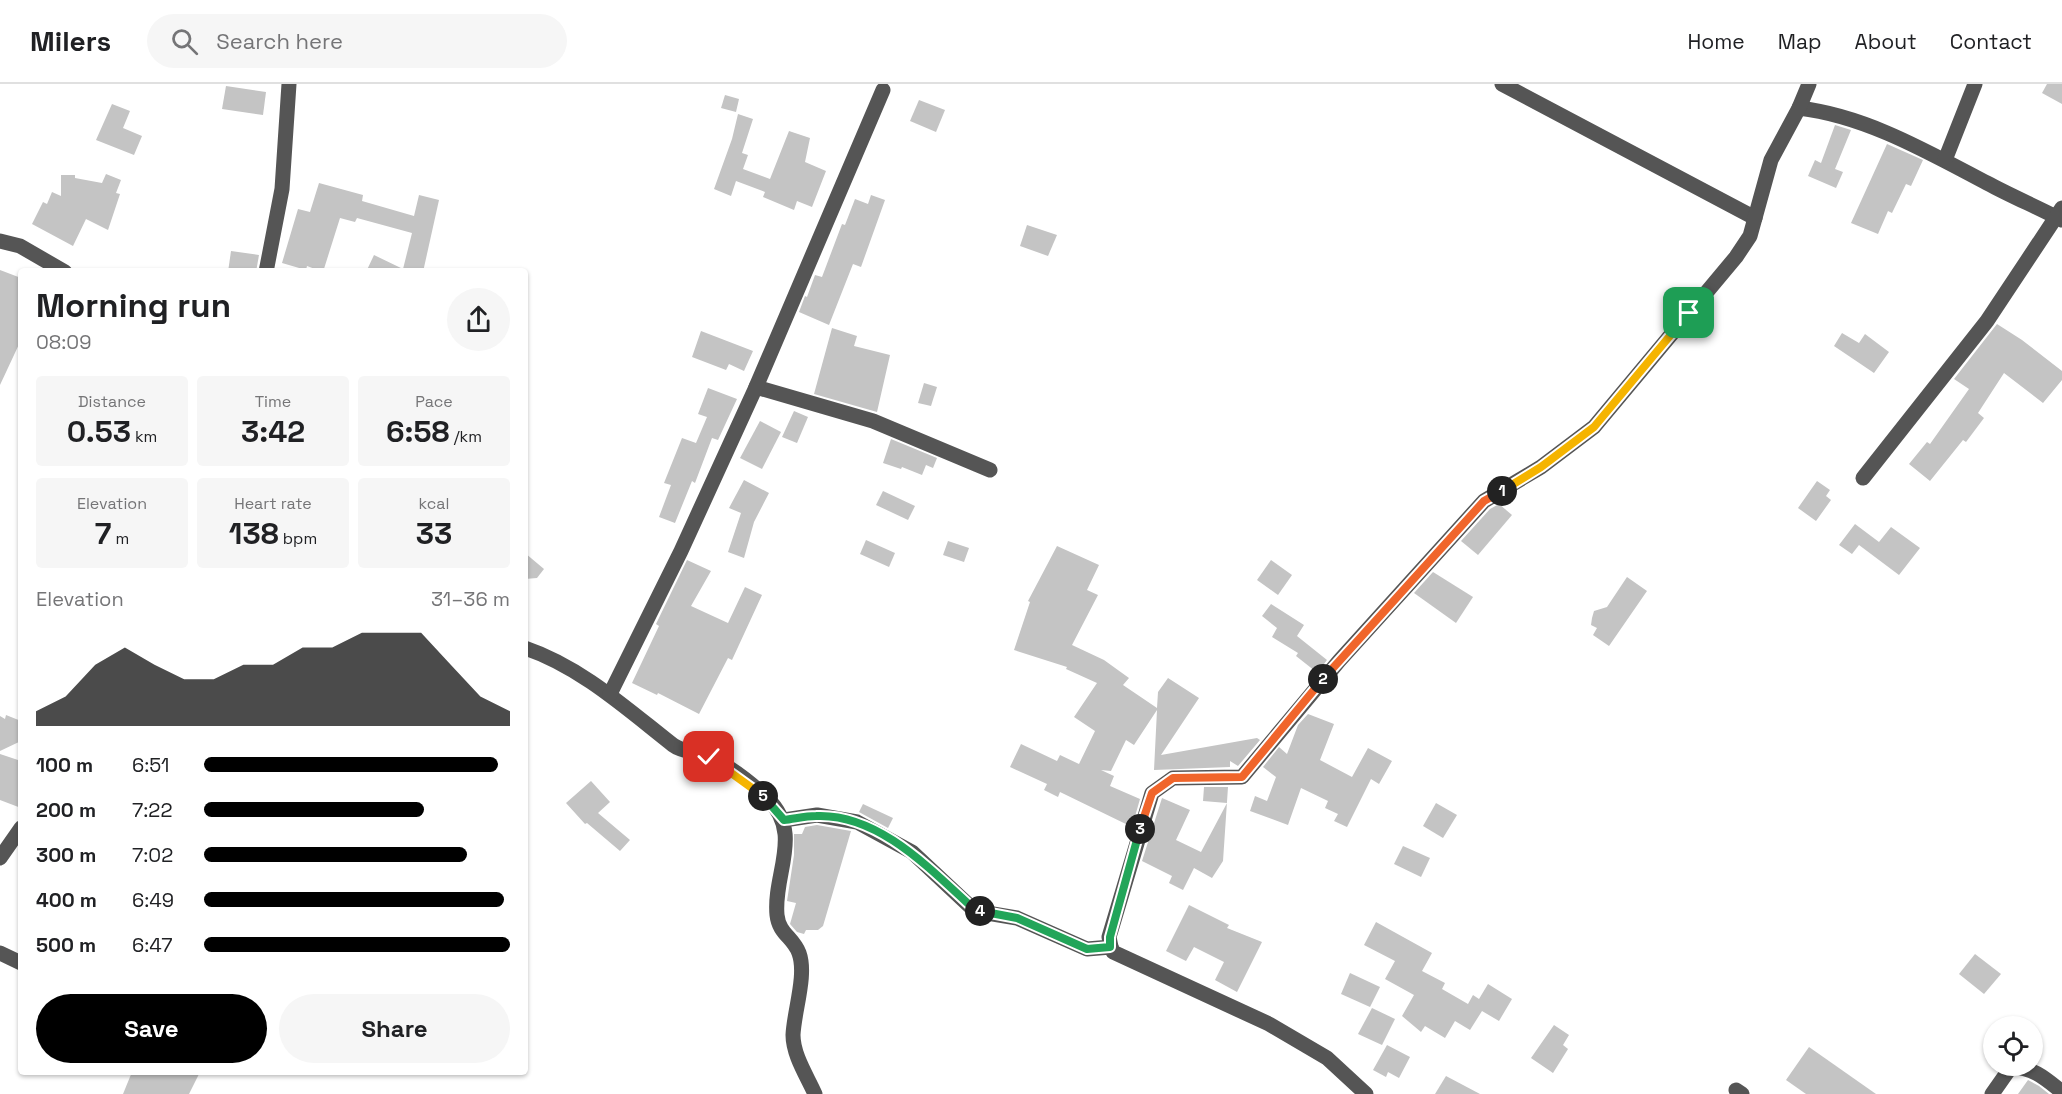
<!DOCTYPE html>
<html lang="en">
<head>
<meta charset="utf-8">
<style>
	:root { --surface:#fff; --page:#f6f6f6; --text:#202124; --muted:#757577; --line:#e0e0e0; --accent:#000 }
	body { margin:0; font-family:"Space Grotesk",sans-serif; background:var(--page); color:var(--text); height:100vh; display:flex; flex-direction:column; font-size:22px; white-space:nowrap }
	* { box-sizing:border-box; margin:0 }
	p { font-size:20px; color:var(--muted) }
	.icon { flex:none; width:33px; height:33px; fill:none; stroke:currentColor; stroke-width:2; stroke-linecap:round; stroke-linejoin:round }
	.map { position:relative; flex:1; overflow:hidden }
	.side { position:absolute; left:18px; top:184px; width:510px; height:807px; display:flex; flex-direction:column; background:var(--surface); border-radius:6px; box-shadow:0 2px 4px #0004 }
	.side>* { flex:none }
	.controls { position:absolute; left:1983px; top:932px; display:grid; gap:12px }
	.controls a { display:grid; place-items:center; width:60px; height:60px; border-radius:50%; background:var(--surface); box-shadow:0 2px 4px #0004; font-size:30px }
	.pin { position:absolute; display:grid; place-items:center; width:51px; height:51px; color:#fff; margin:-26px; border-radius:12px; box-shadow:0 3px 9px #0006 }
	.km { position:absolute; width:30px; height:30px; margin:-15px; border-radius:50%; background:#222; color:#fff; font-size:16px; line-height:30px; text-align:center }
	.round { display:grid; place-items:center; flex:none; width:63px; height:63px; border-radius:32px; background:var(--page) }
	.head { display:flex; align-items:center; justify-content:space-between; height:102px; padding:0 18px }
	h1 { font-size:33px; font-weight:800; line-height:45px }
	.metrics { display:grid; grid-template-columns:repeat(3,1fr); gap:9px; height:102px; padding:6px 18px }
	.metrics div { display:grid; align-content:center; border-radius:6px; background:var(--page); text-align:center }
	.metrics b { font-size:30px; font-weight:800 }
	.metrics small { font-size:16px; font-weight:400 }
	.metrics p { font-size:16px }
	.chart { height:168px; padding:12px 18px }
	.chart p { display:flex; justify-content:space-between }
	.chart svg { width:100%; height:108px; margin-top:6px; fill:var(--accent); opacity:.7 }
	.primary-button { display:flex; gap:12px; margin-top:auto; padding:12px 18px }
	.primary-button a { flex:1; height:69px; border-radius:36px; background:var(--accent); color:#fff; font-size:24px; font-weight:800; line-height:69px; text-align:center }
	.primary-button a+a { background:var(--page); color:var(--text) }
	ul { padding:0 18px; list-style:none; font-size:20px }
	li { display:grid; grid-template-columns:96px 72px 1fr; align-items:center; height:45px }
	li i { height:15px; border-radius:8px; background:var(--accent) }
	header { display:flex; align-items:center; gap:36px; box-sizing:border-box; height:84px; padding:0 30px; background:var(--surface); border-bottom:2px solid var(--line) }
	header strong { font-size:28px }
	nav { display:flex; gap:33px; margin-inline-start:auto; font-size:21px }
	.search { width:420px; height:54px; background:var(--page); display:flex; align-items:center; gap:15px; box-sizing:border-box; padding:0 21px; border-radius:33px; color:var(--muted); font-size:22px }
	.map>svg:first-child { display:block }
	.building { fill:#c4c4c4 }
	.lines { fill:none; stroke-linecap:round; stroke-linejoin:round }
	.minor { stroke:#555; stroke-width:15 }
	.split-1-casing { stroke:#fff; stroke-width:12 }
	.split-2-casing { stroke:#fff; stroke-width:12 }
	.split-3-casing { stroke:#fff; stroke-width:12 }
	.split-4-casing { stroke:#fff; stroke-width:12 }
	.split-5-casing { stroke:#fff; stroke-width:12 }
	.split-6-casing { stroke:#fff; stroke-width:12 }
	.split-1 { stroke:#f5b400; stroke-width:8 }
	.split-2 { stroke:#f0652b; stroke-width:8 }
	.split-3 { stroke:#f0652b; stroke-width:8 }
	.split-4 { stroke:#22a559; stroke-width:8 }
	.split-5 { stroke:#22a559; stroke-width:8 }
	.split-6 { stroke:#f5b400; stroke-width:8 }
</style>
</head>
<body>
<header>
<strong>Milers</strong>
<div class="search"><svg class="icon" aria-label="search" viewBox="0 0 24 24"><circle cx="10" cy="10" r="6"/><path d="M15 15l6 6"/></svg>Search here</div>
<nav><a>Home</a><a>Map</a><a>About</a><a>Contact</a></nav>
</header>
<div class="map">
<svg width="2062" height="1010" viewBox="0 0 2062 1010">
	<rect width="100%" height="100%" fill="#fff"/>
	<g class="building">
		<path d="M2047 0H2062V20L2042 9Z"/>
		<path d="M226 2 266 8 263 31 222 25Z"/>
		<path d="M725 11 739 15 736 28 721 24Z"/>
		<path d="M919 16 945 26 936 48 910 37Z"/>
		<path d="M112 20 130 27 123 44 142 52 134 71 96 56Z"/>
		<path d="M738 30 753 35 742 69 748 71 743 85 770 95 789 47 810 54 805 78 826 87 812 123 797 117 794 126 763 113 765 108 736 97 731 112 714 105 732 55Z"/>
		<path d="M1835 41 1851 46 1835 85 1843 88 1836 104 1808 92 1815 76 1821 79Z"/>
		<path d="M1887 60 1923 76 1911 102 1906 100 1892 129 1888 127 1878 150 1851 139Z"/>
		<path d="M106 90 121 96 116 109 120 110 108 146 86 135 73 162 32 140 43 118 47 120 52 108 61 112V91H75V94L102 99Z"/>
		<path d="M319 99 363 111 362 117 414 132 419 111 439 116 423 188H366L374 171 403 185 412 149 357 134 355 138 340 134 323 188 307 182 306 186 282 179 298 125 310 128Z"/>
		<path d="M871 111 885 116 861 183 853 180 829 241 799 228 805 212 807 213 815 191 822 193 842 140 845 141 855 115 868 120Z"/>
		<path d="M1027 141 1057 151 1048 172 1020 162Z"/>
		<path d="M231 167 259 171 256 188H228Z"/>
		<path d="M0 186 21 194V256L0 301Z"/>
		<path d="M1997 240 2022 256 2062 287V296L2043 319 2004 289 1978 329 1984 334 1966 358 1963 356 1930 397 1909 380 1927 358 1930 360 1969 305 1954 295Z"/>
		<path d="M832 244 857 252 854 262 890 271 877 328 814 310Z"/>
		<path d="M701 247 753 267 744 287 729 280 726 286 692 273Z"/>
		<path d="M1842 249 1859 259 1865 250 1889 268 1874 289 1834 262Z"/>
		<path d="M924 299 937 303 931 322 918 319Z"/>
		<path d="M708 304 737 315 718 356 712 354 695 399 692 397 675 439 659 433 671 401 664 399 682 354 696 359 707 333 698 330Z"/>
		<path d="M794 327 808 333 797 359 782 353Z"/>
		<path d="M760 337 781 348 762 385 740 374Z"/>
		<path d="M891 355 937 374 933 384 926 381 922 391 902 383 901 385 883 379Z"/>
		<path d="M744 396 769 409 754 438 744 474 728 468 741 429 729 424Z"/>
		<path d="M1817 397 1830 406 1826 412 1831 416 1816 437 1798 424Z"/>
		<path d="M883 407 915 422 908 436 876 421Z"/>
		<path d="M1499 420 1512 431 1478 471 1461 457 1490 425Z"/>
		<path d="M1855 440 1879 458 1891 443 1920 464 1899 491 1859 461 1852 470 1839 461Z"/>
		<path d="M866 456 895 469 889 483 860 470Z"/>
		<path d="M948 457 969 464 964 478 943 471Z"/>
		<path d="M1057 462 1099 481 1087 506 1098 511 1072 561 1104 576 1129 594 1123 601 1157 624 1158 608 1168 594 1199 614 1161 671 1257 654 1260 656 1238 682 1230 677V683L1154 686 1157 626 1134 661 1126 656 1111 687 1101 686 1114 692 1110 702 1140 715 1132 743 1060 708 1058 713 1044 706 1047 700 1010 683 1021 660 1057 677 1060 671 1079 680 1095 647 1074 633 1097 599 1066 585 1067 583 1014 566 1030 518 1028 517Z"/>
		<path d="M525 469 544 485 537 494 525 495Z"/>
		<path d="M687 476 711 487 691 522 728 539 745 503 762 511 732 576 728 574 699 630 658 609 657 611 632 599 659 542 656 540Z"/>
		<path d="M1271 476 1292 491 1278 511 1257 496Z"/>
		<path d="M1433 488 1473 513 1456 539 1414 509Z"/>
		<path d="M1627 493 1647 507 1609 562 1593 551 1597 544 1591 541 1592 534 1594 527 1607 523Z"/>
		<path d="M1271 520 1304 541 1297 552 1327 576 1321 584 1319 583 1315 587 1296 572 1298 569 1272 553 1277 544 1262 532Z"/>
		<path d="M1308 630 1334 640 1320 676 1352 693 1368 664 1392 677 1379 700 1371 695 1347 743 1334 737 1338 730 1325 724 1328 717 1301 704 1288 741 1250 727 1255 712 1267 717 1276 693 1263 683 1279 663 1287 670 1298 641Z"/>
		<path d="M6 631 21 637V657L0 667V632L5 635Z"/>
		<path d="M0 670 21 677V724L0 716Z"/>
		<path d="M591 697 610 718 598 729 630 756 620 767 587 739 585 740 566 719Z"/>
		<path d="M1204 703H1228L1223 777 1212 794 1194 784 1183 806 1169 799 1172 792 1142 777 1162 714 1190 726 1176 756 1201 768 1227 719 1203 717Z"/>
		<path d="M1436 719 1457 731 1443 754 1423 742Z"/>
		<path d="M863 720 893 734 888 744 859 728Z"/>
		<path d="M817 741 851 747 823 842 818 846H806L804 850 797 848 790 840 796 819 787 817 794 771V750H802L805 743Z"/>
		<path d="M1403 762 1430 774 1421 793 1394 780Z"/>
		<path d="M1189 821 1229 841 1227 844 1262 858 1237 908 1215 896 1224 878 1194 863 1186 877 1166 867Z"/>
		<path d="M1376 838 1432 869 1422 887 1445 899 1442 905 1468 920 1473 911 1479 915 1488 900 1512 915 1499 937 1482 927 1470 946 1455 937 1445 954 1425 942 1421 948 1402 932 1414 911 1385 895 1395 877 1364 861Z"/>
		<path d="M1975 870 2001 890 1984 910 1959 890Z"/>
		<path d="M1350 889 1380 903 1370 923 1341 910Z"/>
		<path d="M1372 924 1395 935 1382 961 1358 950Z"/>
		<path d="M1554 941 1569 951 1563 961 1568 965 1553 989 1531 974Z"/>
		<path d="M1387 961 1410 973 1399 994 1388 988 1386 993 1373 986Z"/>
		<path d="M1809 963 1876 1010H1806L1786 996Z"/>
		<path d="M132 988H200L189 1010H123Z"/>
		<path d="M1446 992 1480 1010H1435Z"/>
		<path d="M2028 996 2039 1002 2049 1010H2018Z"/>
	</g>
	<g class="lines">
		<g class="minor">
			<path d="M1502 0 1755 134"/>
			<path d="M1799 24C1866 32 1928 68 1987 99 2011 112 2037 123 2062 136"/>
			<path d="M1945 76 1975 0"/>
			<path d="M0 157 20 162 65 188"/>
			<path d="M266 188 282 105 289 0"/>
			<path d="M756 303 873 337 990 386"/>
			<path d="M1863 394 1987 237 2062 124"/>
			<path d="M525 564C581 583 627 625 673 661 682 668 697 668 707 672 728 681 751 699 767 714 804 750 773 789 777 831 779 850 793 853 799 869 807 891 794 927 793 951 793 971 807 992 815 1010"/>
			<path d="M610 610 681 467 756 303 883 6"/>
			<path d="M784 736 817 731 857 738 912 768 975 827 1017 834 1087 865 1111 863 1109 853 1152 709 1173 694 1242 693 1339 577 1484 417 1541 383 1594 343 1736 173 1750 152 1771 76 1799 24 1809 0"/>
			<path d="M0 774 21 744"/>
			<path d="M1111 863 1113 868 1269 940 1327 974 1366 1010"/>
			<path d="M0 869 21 879"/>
			<path d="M1736 1006 1742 1010"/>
			<path d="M1992 1010 2011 983C2033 983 2046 995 2062 1008"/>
		</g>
	</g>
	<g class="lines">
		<defs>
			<path id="split-1" d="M1502 407 1541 383 1594 343 1689 229"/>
			<path id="split-2" d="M1323 595 1484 417 1502 407"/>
			<path id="split-3" d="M1140 745 1152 709 1173 694 1242 693 1323 595"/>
			<path id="split-4" d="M980 827 1017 834 1087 865 1110 863V853L1140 745"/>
			<path id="split-5" d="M763 712 784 736C794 735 805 732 816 732 879 729 932 787 975 826L980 827"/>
			<path id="split-6" d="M709 673 763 712"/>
		</defs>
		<use href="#split-1" class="split-1-casing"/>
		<use href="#split-2" class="split-2-casing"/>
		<use href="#split-3" class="split-3-casing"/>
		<use href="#split-4" class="split-4-casing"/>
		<use href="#split-5" class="split-5-casing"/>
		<use href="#split-6" class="split-6-casing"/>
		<use href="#split-1" class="split-1"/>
		<use href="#split-2" class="split-2"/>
		<use href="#split-3" class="split-3"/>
		<use href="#split-4" class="split-4"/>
		<use href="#split-5" class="split-5"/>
		<use href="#split-6" class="split-6"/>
	</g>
</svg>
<div class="controls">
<a><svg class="icon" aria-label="locate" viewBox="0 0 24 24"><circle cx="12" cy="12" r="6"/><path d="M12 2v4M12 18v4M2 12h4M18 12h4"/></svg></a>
</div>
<div class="pin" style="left:1689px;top:229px;background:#1e9e55"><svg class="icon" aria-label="arrive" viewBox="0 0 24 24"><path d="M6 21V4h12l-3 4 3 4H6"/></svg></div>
<div class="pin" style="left:709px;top:673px;background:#d93025"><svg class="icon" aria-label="check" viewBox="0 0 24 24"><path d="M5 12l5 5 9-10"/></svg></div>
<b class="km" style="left:1502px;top:407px">1</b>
<b class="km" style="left:1323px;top:595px">2</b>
<b class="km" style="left:1140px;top:745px">3</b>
<b class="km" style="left:980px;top:827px">4</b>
<b class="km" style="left:763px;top:712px">5</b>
<section class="side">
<div class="head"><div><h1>Morning run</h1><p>08:09</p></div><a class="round"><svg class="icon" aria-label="share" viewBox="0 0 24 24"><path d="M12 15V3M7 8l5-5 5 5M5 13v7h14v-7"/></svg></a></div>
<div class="metrics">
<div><p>Distance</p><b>0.53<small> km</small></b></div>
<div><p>Time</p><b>3:42</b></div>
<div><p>Pace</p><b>6:58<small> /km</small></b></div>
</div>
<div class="metrics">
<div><p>Elevation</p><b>7<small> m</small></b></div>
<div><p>Heart rate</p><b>138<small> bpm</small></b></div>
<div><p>kcal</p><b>33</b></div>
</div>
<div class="chart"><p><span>Elevation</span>31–36 m</p>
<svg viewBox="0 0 160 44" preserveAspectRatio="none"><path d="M0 44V38L10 32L20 19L30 12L40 19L50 25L60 25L70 19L80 19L90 12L100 12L110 6L120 6L130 6L140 19L150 32L160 38V44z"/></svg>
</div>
<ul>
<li><b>100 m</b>6:51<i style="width:96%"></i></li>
<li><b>200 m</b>7:22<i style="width:72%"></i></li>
<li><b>300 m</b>7:02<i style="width:86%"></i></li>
<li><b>400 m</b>6:49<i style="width:98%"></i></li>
<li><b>500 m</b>6:47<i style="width:100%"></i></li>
</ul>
<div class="primary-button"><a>Save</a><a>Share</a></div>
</section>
</div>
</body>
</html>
